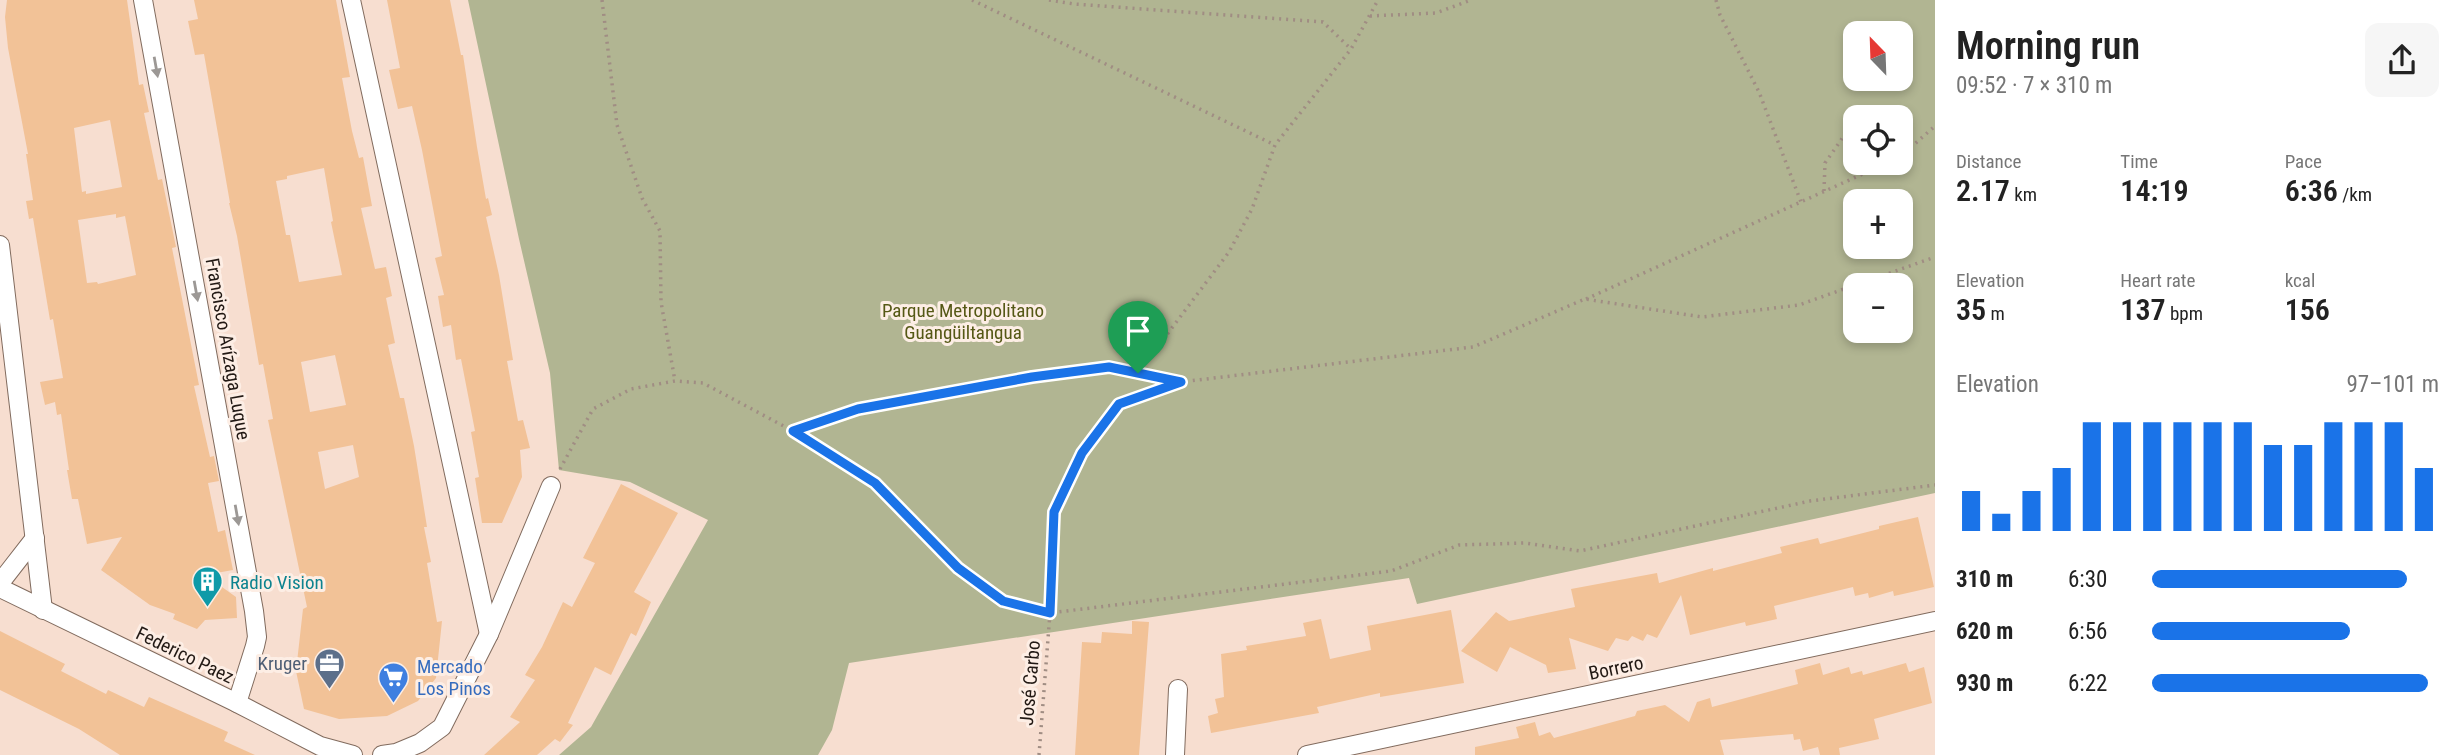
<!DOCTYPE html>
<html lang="en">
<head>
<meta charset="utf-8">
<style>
	:root { --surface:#fff; --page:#f6f6f6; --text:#222; --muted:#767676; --accent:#1a73e8 }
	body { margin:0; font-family:"Roboto Condensed",sans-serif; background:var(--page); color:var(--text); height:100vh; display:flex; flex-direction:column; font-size:26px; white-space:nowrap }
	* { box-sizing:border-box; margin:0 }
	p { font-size:23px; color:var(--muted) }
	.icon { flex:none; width:38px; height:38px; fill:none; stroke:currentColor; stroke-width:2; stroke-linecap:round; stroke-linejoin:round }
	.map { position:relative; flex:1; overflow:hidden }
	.drawer { display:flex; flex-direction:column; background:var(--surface); width:525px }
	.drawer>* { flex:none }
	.needle { width:46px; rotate:337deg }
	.buttons { position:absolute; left:1843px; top:21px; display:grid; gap:14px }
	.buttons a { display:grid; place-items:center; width:70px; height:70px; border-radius:14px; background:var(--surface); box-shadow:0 4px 10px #0003; font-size:35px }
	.pin { position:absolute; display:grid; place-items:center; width:60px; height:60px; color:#fff; margin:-72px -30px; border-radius:50% 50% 50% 0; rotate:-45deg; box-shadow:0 0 7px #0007 }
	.pin .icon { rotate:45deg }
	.round { display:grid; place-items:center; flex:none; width:74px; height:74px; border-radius:14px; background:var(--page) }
	.head { display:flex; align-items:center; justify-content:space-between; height:119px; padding:0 21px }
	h1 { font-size:38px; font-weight:600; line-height:52px }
	.metrics { display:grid; grid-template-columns:repeat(3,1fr); gap:10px; height:119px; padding:7px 21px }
	.metrics div { display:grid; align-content:center }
	.metrics b { font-size:30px; font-weight:600 }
	.metrics small { font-size:19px; font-weight:400 }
	.metrics p { font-size:19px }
	.chart { height:196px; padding:14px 21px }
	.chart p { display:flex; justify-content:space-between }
	.chart svg { width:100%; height:126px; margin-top:7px; stroke:var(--accent); stroke-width:6 }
	ul { padding:0 21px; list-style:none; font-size:23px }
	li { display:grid; grid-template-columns:112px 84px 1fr; align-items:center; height:52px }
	li i { height:18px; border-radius:9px; background:var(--accent) }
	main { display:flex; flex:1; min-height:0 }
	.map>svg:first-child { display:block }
	.green { fill:#b1b592; fill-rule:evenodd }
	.building { fill:#f2c297; fill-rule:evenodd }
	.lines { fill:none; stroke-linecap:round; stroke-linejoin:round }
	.street-casing { stroke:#816b5e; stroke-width:20 }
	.path { stroke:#a08d83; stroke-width:3.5; stroke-dasharray:2 5; stroke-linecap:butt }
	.street { stroke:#fff; stroke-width:18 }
	.oneway { fill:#9c9895 }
	.route-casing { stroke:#fff; stroke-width:14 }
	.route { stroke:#1a73e8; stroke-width:9 }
	.labels { text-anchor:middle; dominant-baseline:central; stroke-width:6; stroke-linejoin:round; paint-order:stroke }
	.park-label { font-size:19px; fill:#555815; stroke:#fdeee5 }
	.street-label { font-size:19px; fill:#221914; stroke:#fdeee5 }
	.culture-label { font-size:19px; fill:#0d838f; stroke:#fdeee5; text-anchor:start }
	.service-label { font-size:19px; fill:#4e5e75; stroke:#fdeee5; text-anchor:end }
	.shop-label { font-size:19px; fill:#366cbe; stroke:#fdeee5; text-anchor:start }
</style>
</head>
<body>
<main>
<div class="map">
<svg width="1935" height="755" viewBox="0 0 1935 755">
	<rect width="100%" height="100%" fill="#f7ded0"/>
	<path class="green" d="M468 0H1935V493L1417 604 1409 578 849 663 832 730 818 755H559L591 727 708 520 630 482 559 470 550 373 519 239ZM1855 33H1900V79H1855ZM1855 117H1900V163H1855ZM1855 201H1900V247H1855ZM1855 285H1900V331H1855Z"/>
	<g class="building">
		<path d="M7 0H127L139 85 143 84 149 112 144 113 158 180 162 179 176 247 172 248 199 385 194 386 210 457 214 456 219 481 208 483 218 532 225 530 233 570 205 575 236 597 237 618 205 620 197 629 173 619 175 614 150 605 101 570 122 537 87 544 78 499H72L67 470H69L61 414 57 415 55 402 45 405 40 382 63 378 53 319 50 320 33 218 29 219 26 201 33 200 26 154H28L8 48 5 17ZM110 120 122 187 86 194V191L82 192 74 128ZM116 214V218L125 216 136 275 98 284 97 282 87 283 78 220Z"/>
		<path d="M194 0H336L350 77 342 78 352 131 359 158 363 157 372 206 361 208 375 269 386 267 392 296 386 298 395 343 388 345 400 398H404L414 446 427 527H424L431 562 427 563 437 622 442 621 436 678 418 701 387 716 339 719 304 709 296 671 303 609 307 607 268 420 273 419 263 364 259 365 237 236 229 203H230L204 54 195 55 188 21 198 19ZM324 168 333 221 331 222 342 275 299 282 290 235H286L276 181 287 179V176ZM335 355 346 405 310 412 301 362ZM353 445 359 477 325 489 318 452Z"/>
		<path d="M387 0H450L461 55H463L477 147 486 199 488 198 492 215 486 217 499 275 513 360 507 361 518 421 523 420 530 448 520 450 522 477 502 523H482L475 478 479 477 471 432 475 431 461 359 456 360 451 325 443 327 438 296 444 295 435 258 442 256 422 150 412 106 398 109 389 70 400 68Z"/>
		<path d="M621 484 678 513 634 592 651 602 636 636 631 633 611 675 595 667 568 723 573 725 560 742 555 739 537 755H484L520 722 510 717 535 680 525 675 542 647 563 602 572 607 595 563 583 558Z"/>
		<path d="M1918 517 1934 587 1894 596 1893 591 1869 598 1868 593 1855 596 1853 587 1774 606 1777 619 1746 626 1745 622 1690 635 1681 595 1657 638 1647 634 1643 641 1632 636 1628 641 1616 638 1608 651 1569 638 1576 669 1548 673 1546 665 1510 647 1497 672 1461 651 1496 612 1509 621 1575 607 1571 589 1657 573 1659 583 1713 568V571L1782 553 1780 547 1818 538 1820 544 1879 529V526Z"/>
		<path d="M1451 610 1464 683 1380 697V693L1317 707 1319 713 1211 733 1208 716 1218 713 1215 699 1224 697 1221 654 1247 650 1246 646 1306 636 1303 623 1321 619 1330 659 1371 650 1367 626Z"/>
		<path d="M1132 621 1149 622 1139 755H1075L1082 642 1101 643 1102 632 1132 634Z"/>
		<path d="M0 631 65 664 61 671 106 694 108 690 144 707 149 697 228 732 224 741 255 755H120L79 729 0 690Z"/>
		<path d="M1820 663 1823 675 1849 667 1851 674 1862 671 1863 675 1906 663 1909 672 1924 667 1932 703 1874 719 1879 739 1839 748 1840 755H1820L1818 747 1803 751 1800 739 1794 740 1793 734 1720 740 1724 755H1475V747L1519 738 1516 727 1535 722 1539 736 1550 732 1554 738 1635 716 1637 711 1665 705 1689 722 1697 702 1710 698 1712 707 1798 684 1795 670Z"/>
	</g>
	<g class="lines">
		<defs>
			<g id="street">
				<path d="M143 0 254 611 257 637 255 646 237 703"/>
				<path d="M351 0 489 634"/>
				<path d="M0 245 43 610"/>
				<path d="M0 583 35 538"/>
				<path d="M0 588 237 703 320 746 353 755"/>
				<path d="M382 755 396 753 420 743 442 727 489 634 551 486"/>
				<path d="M1175 755 1178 689"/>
				<path d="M1307 755 1935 621"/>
			</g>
		</defs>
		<use href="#street" class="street-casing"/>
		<g class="path">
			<path d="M602 0 617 125 642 198 660 231 661 302 675 381"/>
			<path d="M972 0 1275 145"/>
			<path d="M1049 0 1074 4 1323 22 1351 49"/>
			<path d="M1716 0 1720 15 1759 92 1801 202"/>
			<path d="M1370 16 1436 13 1471 0"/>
			<path d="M1900 157 1935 126"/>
			<path d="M1824 191 1825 163 1841 140 1859 108"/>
			<path d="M1856 285 1935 257"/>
			<path d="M1586 299 1887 163"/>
			<path d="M1138 373 1229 252 1252 209 1275 145 1351 49 1378 0"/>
			<path d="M793 431 858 409 1032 377 1109 367 1177 381"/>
			<path d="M560 469 593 409 631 389 675 381 703 383 793 431 875 483 958 568 1003 601 1050 613 1391 571 1459 545 1525 543 1580 551 1810 501 1935 485"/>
			<path d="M1039 755 1050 613 1054 512 1082 452 1119 404 1181 382 1473 347 1585 299 1702 317 1799 305 1855 285"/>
		</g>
		<use href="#street" class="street"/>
	</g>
	<defs><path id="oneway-solid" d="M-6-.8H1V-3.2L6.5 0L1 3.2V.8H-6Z" transform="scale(1.75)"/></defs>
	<g class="oneway">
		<use href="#oneway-solid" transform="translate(156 67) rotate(80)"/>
		<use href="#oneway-solid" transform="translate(196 291) rotate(80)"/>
		<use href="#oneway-solid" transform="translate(237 515) rotate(80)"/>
	</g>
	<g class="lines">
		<defs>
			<path id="route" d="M1109 367 1181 382 1119 404 1082 453 1054 512 1050 613 1003 601 958 568 875 483 793 431 858 409 1032 377Z"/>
		</defs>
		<use href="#route" class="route-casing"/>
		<use href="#route" class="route"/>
	</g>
	<defs>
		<symbol id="building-pin" viewBox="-11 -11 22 30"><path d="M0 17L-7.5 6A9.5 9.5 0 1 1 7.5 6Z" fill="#0f9aa8" stroke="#fdeee5"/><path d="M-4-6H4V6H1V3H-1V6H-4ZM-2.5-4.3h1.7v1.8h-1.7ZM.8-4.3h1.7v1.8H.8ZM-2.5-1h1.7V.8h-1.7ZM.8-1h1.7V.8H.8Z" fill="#fff"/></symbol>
		<symbol id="office-pin" viewBox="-11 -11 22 30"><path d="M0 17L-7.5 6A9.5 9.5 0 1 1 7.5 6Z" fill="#5c6f8a" stroke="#fdeee5"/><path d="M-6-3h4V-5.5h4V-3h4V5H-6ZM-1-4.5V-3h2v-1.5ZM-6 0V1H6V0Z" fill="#fff"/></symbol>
		<symbol id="supermarket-pin" viewBox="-11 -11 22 30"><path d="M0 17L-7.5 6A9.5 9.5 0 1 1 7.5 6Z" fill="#3f7fe0" stroke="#fdeee5"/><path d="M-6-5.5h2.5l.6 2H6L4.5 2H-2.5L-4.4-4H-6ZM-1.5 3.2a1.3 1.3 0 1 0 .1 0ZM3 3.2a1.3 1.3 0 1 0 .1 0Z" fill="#fff"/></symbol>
	</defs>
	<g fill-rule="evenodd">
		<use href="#building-pin" x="190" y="564" width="35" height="47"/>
		<use href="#office-pin" x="312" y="646" width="35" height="47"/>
		<use href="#supermarket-pin" x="376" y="660" width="35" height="47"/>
	</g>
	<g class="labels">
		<g class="park-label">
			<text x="963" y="310">Parque Metropolitano<tspan x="963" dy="22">Guangüiltangua</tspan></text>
		</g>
		<g class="street-label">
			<text transform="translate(228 349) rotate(80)">Francisco Arízaga Luque</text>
			<text transform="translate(185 655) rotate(26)">Federico Paez</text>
			<text transform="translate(1616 668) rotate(-12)">Borrero</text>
			<text transform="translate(1030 683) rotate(-85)">José Carbo</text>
		</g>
		<g class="culture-label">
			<text x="230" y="582">Radio Vision</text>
		</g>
		<g class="service-label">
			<text x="307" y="663">Kruger</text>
		</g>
		<g class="shop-label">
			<text x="417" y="666">Mercado<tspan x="417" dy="22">Los Pinos</tspan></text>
		</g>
	</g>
</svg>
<div class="buttons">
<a><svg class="needle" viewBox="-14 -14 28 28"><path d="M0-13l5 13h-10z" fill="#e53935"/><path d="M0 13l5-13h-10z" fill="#767676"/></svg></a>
<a><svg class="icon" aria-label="locate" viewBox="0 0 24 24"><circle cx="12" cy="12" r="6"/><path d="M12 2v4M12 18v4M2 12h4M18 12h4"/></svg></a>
<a>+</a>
<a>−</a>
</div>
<div class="pin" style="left:1138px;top:373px;background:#1e9e55"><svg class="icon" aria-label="arrive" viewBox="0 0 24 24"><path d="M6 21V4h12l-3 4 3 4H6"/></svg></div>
</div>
<section class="drawer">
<div class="head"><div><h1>Morning run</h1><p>09:52 · 7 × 310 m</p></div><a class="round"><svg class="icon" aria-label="share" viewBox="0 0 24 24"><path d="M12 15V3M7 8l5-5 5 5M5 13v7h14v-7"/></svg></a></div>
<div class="metrics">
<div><p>Distance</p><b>2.17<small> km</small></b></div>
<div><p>Time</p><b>14:19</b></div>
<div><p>Pace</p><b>6:36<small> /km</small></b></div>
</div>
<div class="metrics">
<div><p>Elevation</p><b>35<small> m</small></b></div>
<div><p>Heart rate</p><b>137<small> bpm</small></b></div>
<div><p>kcal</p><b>156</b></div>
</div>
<div class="chart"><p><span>Elevation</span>97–101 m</p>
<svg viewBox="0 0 160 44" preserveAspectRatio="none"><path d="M5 44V30M15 44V38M25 44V30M35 44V22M45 44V6M55 44V6M65 44V6M75 44V6M85 44V6M95 44V6M105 44V14M115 44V14M125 44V6M135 44V6M145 44V6M155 44V22"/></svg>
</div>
<ul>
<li><b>310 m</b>6:30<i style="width:89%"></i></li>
<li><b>620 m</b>6:56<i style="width:69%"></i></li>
<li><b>930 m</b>6:22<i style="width:96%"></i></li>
</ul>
</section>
</main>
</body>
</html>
